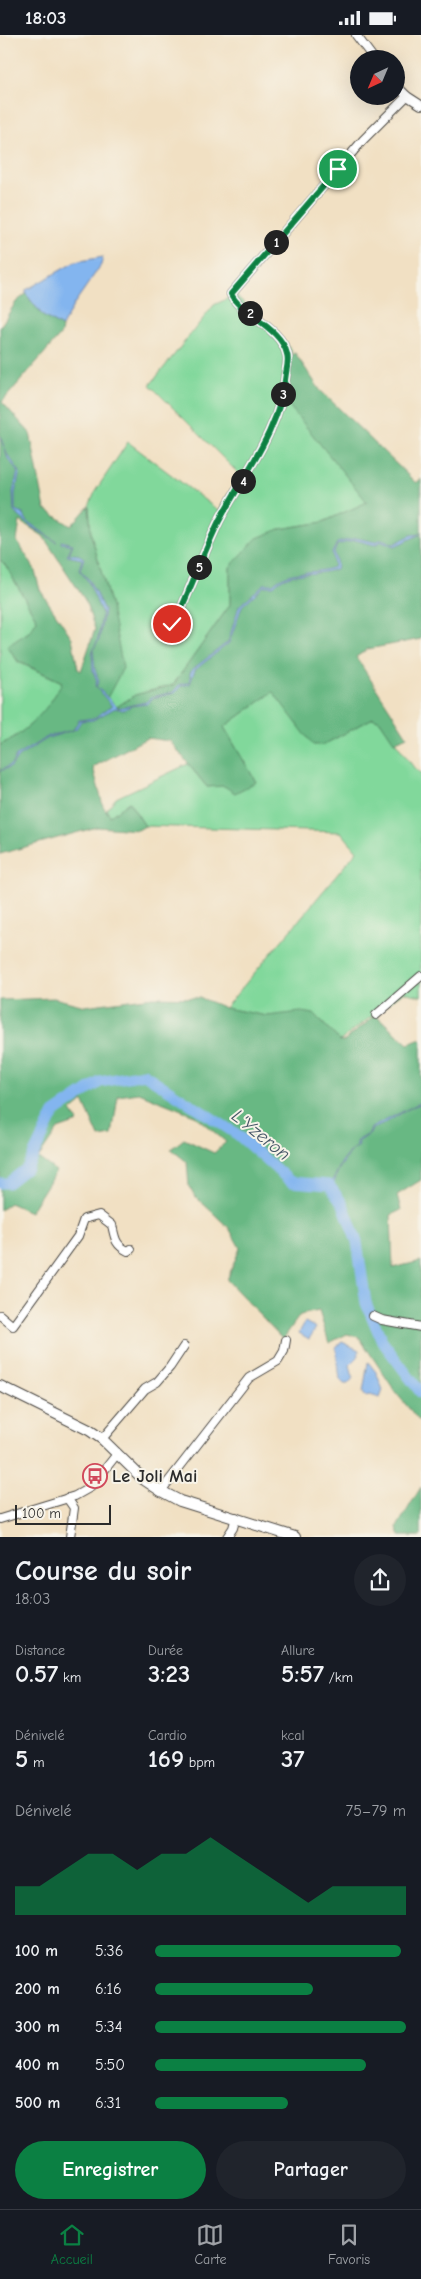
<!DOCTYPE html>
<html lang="fr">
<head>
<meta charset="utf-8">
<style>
	:root { --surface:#171b24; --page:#20242c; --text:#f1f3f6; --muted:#9ea1a6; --line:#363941; --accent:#0b8043 }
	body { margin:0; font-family:"Comic Neue",sans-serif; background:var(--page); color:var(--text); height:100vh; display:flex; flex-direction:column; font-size:19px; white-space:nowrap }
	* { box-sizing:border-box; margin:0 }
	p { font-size:16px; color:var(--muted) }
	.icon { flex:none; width:28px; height:28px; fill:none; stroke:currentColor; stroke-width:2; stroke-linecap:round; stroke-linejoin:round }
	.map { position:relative; height:1502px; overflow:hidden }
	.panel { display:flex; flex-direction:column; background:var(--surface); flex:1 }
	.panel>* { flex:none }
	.needle { width:32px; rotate:224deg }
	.buttons { position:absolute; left:350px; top:15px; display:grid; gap:10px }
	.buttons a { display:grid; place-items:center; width:55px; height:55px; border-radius:50%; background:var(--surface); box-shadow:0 5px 20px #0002; font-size:25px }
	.scale { position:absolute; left:15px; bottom:12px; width:96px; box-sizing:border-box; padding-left:5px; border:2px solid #2b2b2b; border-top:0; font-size:14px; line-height:18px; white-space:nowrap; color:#2b2b2b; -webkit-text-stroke:4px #f7f3e8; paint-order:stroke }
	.pin { position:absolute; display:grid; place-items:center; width:42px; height:42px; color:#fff; margin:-21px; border:2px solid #fff; border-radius:50%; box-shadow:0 1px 5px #0007 }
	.km { position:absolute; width:25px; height:25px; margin:-12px; border-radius:50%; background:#222; color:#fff; font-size:14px; line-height:25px; text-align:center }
	.round { display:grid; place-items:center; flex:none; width:52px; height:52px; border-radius:26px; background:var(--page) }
	.overview { display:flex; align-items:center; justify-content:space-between; height:85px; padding:0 15px }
	h1 { font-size:28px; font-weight:800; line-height:38px }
	.metrics { display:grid; grid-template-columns:repeat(3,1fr); gap:8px; height:85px; padding:5px 15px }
	.metrics div { display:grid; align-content:center }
	.metrics b { font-size:25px; font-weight:800 }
	.metrics small { font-size:14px; font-weight:400 }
	.metrics p { font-size:14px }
	.chart { height:140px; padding:10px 15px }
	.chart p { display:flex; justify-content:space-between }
	.chart svg { width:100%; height:90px; margin-top:5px; fill:var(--accent); opacity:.7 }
	.button { display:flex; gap:10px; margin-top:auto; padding:10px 15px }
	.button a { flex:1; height:58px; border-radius:30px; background:var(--accent); color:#fff; font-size:20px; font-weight:800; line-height:58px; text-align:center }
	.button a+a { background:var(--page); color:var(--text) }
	ul { padding:0 15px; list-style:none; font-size:16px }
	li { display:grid; grid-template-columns:80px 60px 1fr; align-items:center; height:38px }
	li i { height:12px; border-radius:6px; background:var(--accent) }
	.status { display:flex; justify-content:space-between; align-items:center; height:35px; padding:0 25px; background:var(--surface); direction:ltr }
	.status svg { height:14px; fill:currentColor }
	.tabs { display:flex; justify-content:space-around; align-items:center; height:70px; border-top:1px solid var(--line); background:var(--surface); font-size:14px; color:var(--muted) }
	.tabs a { display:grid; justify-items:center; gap:2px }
	.tabs .active { color:var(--accent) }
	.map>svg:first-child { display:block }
	.green { fill:#81d89b; stroke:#568263 }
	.forest { fill:#68b883; stroke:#4a7257; fill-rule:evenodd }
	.water { fill:#83b5ef; stroke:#57708d }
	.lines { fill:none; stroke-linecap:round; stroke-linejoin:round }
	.river { stroke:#83b5ef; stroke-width:11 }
	.minor-casing { stroke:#494642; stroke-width:10 }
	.secondary-casing { stroke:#494642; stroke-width:12 }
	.minor { stroke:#fff; stroke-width:8 }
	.secondary { stroke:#fff; stroke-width:10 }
	.route-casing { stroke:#fff; stroke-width:10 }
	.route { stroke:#0b8043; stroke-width:6 }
	.labels { text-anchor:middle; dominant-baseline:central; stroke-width:4; stroke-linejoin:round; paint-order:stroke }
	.poi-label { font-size:18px; font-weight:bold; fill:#2b2b2b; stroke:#f7f3e8; text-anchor:start }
	.water-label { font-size:19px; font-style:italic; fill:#455466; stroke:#f7f3e8 }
</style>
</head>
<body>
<div class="status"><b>18:03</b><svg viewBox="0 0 49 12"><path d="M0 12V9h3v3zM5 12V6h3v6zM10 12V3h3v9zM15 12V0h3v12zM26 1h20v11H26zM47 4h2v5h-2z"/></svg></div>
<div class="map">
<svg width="421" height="1502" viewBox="0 0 421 1502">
	<rect width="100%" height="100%" fill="#f7f3e8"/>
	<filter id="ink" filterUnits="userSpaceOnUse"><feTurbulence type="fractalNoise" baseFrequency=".02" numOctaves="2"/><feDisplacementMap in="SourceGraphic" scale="10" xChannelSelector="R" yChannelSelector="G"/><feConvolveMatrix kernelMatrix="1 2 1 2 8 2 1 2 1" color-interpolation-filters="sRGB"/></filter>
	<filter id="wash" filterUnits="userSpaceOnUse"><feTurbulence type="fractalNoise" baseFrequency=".0096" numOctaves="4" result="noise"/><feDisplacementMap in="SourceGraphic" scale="20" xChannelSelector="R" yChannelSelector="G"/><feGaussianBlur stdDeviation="1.12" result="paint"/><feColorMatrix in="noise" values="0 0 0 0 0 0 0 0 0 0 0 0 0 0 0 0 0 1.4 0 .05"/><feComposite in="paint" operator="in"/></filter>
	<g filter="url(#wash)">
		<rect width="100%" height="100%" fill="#f1e0c3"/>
		<g class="green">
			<path d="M235 260 265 286 292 316 288 321 282 362 368 467 323 487 280 494 230 532V570L173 650 135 660 115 673 107 663 111 572 91 499 89 471 96 455 128 407 219 476 239 439 150 350 214 270Z"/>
			<path d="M0 525 6 531 37 585 29 597 8 611 18 627 62 647C51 673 26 698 0 710Z"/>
			<path d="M273 657 323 710 373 683 380 686 415 734 421 738V961L403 957 340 1006 314 979 267 981 225 973 357 816 341 797 145 791 129 767 111 781 106 775 116 763 188 729 207 752 256 747 224 692Z"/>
		</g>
		<g class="forest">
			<path d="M26 259 43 281 62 292 61 299 2 367 30 398 45 474 71 491 89 471 91 499 111 572 123 633 107 663 115 673 135 660 173 650 230 570V532L257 503 280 494 323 487 367 467 282 362 288 321 295 318 320 355 416 448 421 444V604L368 614 356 622 407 701 394 707 380 686 373 683 323 710H313L273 657 224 692 256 747 235 758 224 751 207 752 170 706 147 703 93 732 103 771 110 781 129 767 145 791 138 795 97 792 0 819V710C26 698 50 673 62 647L18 626 7 611 29 597 37 585 6 531 0 525V292L16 267ZM20 486 43 501 85 565 95 594 81 636 78 634 72 603 40 555 34 533 17 506Z"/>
			<path d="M153 962 201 963 225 973 267 981 301 977 314 979 340 1006H344L376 980 408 1009 421 1004V1145L397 1160 401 1175 391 1180 393 1233 421 1226V1388L397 1359 359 1302 347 1299 329 1308 319 1276 300 1280 283 1304 227 1245 240 1213 229 1193 196 1162 189 1152 187 1127 171 1114 184 1104 214 1118 226 1107 194 1080 139 1058 118 1061 112 1100 99 1102 83 1066 71 1076 78 1087 58 1094 38 1123 56 1136 30 1177 10 1168 0 1175V965L54 963 85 971Z"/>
			<path d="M421 1452V1501H400L397 1492Z"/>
		</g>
		<g class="water">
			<path d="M103 222 101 230 74 269 62 292 43 281 26 259V255L75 227Z"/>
			<path d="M0 401 7 419 20 437 15 458V476L23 479 28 487 57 507 32 492 14 477 13 457 18 436 8 424Z"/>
			<path d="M421 499 395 511 382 506 375 510 355 505 337 510 334 518 337 530 336 534C314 542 288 534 274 551H264L242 571 229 608 195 635 190 649 181 651 175 658 153 663 147 669 131 671 123 675 115 673 93 685 81 686 76 694 48 703 18 722 11 732 0 736 12 729 16 721 49 701 73 695 79 685 94 683 112 671 95 651 97 646 93 636 92 618 98 604 102 579 88 546 79 535 82 524 67 521 72 510 61 508V506L73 509 69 519 79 520 84 523 80 535 89 545 104 575 99 605 93 615 95 635 99 646 96 651 118 673 146 667 152 662 173 657 179 650 190 647V638L194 633 228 607 239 571 264 549H273C289 533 314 540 334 532L332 518 337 508 356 503 375 507 382 504 394 509 411 500Z"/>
			<path d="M421 1067 420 1069C402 1075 390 1088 372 1094L370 1099 358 1107 359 1111 348 1118C344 1130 338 1130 335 1146L329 1151C341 1135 337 1125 357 1112V1106L369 1099 371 1093Z"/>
			<path d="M305 1287 316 1293 309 1304 299 1298Z"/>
			<path d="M342 1307 359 1315 358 1322 350 1330 353 1343 348 1349H344L340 1345 336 1312Z"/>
			<path d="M368 1327 376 1337 383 1355 380 1363 370 1360 365 1361 363 1357Z"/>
		</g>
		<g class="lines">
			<path class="river" d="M0 1148H8L27 1133 54 1078 100 1047 144 1039 238 1100 291 1147 329 1150 343 1169 357 1207 366 1268 382 1306 421 1358"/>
		</g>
	</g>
	<g filter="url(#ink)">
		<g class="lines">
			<defs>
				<g id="minor">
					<path d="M356 0 374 24"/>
					<path d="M396 50 407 61 421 70"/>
					<path d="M172 589 178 581C192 550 204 517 219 486 244 439 281 394 286 338 287 333 289 325 287 319 281 292 240 279 231 259L363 105 407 61"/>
					<path d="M376 980 421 941"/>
					<path d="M0 1280 13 1291 78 1201 84 1184 99 1180 112 1190C115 1203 115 1210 128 1216L131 1214"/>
					<path d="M373 1281 382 1285 421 1292"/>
					<path d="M102 1404 145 1354 157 1347 170 1332 184 1311"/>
					<path d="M161 1456 249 1343 278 1326 284 1316 286 1305"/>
					<path d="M67 1463 74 1473 70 1502"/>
					<path d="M0 1484 75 1461 91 1452 117 1419"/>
					<path d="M227 1502 233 1493 236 1482"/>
				</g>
				<path id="secondary" d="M0 1351 89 1395 102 1404 143 1444 161 1456 180 1466 295 1502"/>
			</defs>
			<use href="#minor" class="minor-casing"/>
			<use href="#secondary" class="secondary-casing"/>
			<use href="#minor" class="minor"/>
			<use href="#secondary" class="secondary"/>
		</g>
	</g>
	<g class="lines" filter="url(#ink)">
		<defs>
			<path id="route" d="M172 589 178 581C192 550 204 517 219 486 244 439 281 394 286 338 287 333 289 325 287 319 281 292 240 279 231 259L338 134"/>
		</defs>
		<use href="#route" class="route-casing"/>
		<use href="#route" class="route"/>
	</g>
	<defs>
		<symbol id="bus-ring" viewBox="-11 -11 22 22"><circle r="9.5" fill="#f7f3e8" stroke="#d1495b" stroke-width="1.5"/><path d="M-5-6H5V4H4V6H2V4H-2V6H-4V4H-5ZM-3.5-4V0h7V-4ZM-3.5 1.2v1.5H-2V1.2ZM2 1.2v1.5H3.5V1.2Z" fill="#d1495b"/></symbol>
	</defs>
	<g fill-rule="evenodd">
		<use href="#bus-ring" x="81" y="1427" width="28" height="28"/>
	</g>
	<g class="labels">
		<g class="poi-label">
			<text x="112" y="1441">Le Joli Mai</text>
		</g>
		<g class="water-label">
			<text transform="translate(261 1100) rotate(39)">L'Yzeron</text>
		</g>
	</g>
</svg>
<div class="buttons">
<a><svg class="needle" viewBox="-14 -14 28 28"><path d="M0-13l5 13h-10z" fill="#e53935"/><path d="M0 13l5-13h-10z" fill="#9ea1a6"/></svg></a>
</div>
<div class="scale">100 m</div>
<div class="pin" style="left:338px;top:134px;background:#1e9e55"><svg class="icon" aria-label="arrive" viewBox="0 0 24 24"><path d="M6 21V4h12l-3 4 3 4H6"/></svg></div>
<div class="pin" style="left:172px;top:589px;background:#d93025"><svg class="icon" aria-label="check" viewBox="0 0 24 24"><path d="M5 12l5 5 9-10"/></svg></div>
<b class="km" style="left:276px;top:207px">1</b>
<b class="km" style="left:250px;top:278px">2</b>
<b class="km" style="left:283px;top:359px">3</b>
<b class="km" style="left:243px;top:446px">4</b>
<b class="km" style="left:199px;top:532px">5</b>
</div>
<section class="panel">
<div class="overview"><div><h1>Course du soir</h1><p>18:03</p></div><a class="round"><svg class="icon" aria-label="share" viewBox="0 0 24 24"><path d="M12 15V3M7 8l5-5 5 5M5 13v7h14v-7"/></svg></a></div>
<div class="metrics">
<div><p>Distance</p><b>0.57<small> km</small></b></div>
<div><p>Durée</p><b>3:23</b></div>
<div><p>Allure</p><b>5:57<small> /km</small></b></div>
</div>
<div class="metrics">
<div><p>Dénivelé</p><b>5<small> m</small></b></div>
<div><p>Cardio</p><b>169<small> bpm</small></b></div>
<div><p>kcal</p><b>37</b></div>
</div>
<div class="chart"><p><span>Dénivelé</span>75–79 m</p>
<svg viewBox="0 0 160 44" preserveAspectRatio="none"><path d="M0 44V30L10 30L20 22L30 14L40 14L50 22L60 14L70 14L80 6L90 14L100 22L110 30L120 38L130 30L140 30L150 30L160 30V44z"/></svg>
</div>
<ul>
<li><b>100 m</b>5:36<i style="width:98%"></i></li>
<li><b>200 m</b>6:16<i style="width:63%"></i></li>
<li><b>300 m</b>5:34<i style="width:100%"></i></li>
<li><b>400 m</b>5:50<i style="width:84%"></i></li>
<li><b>500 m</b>6:31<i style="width:53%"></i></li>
</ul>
<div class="button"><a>Enregistrer</a><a>Partager</a></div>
</section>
<nav class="tabs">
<a class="active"><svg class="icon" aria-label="home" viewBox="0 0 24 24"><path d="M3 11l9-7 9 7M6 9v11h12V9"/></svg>Accueil</a>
<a><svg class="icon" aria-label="map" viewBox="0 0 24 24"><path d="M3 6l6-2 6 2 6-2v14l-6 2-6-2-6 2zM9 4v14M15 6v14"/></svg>Carte</a>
<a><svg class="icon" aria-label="saved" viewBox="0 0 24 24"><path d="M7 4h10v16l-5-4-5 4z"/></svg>Favoris</a>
</nav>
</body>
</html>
